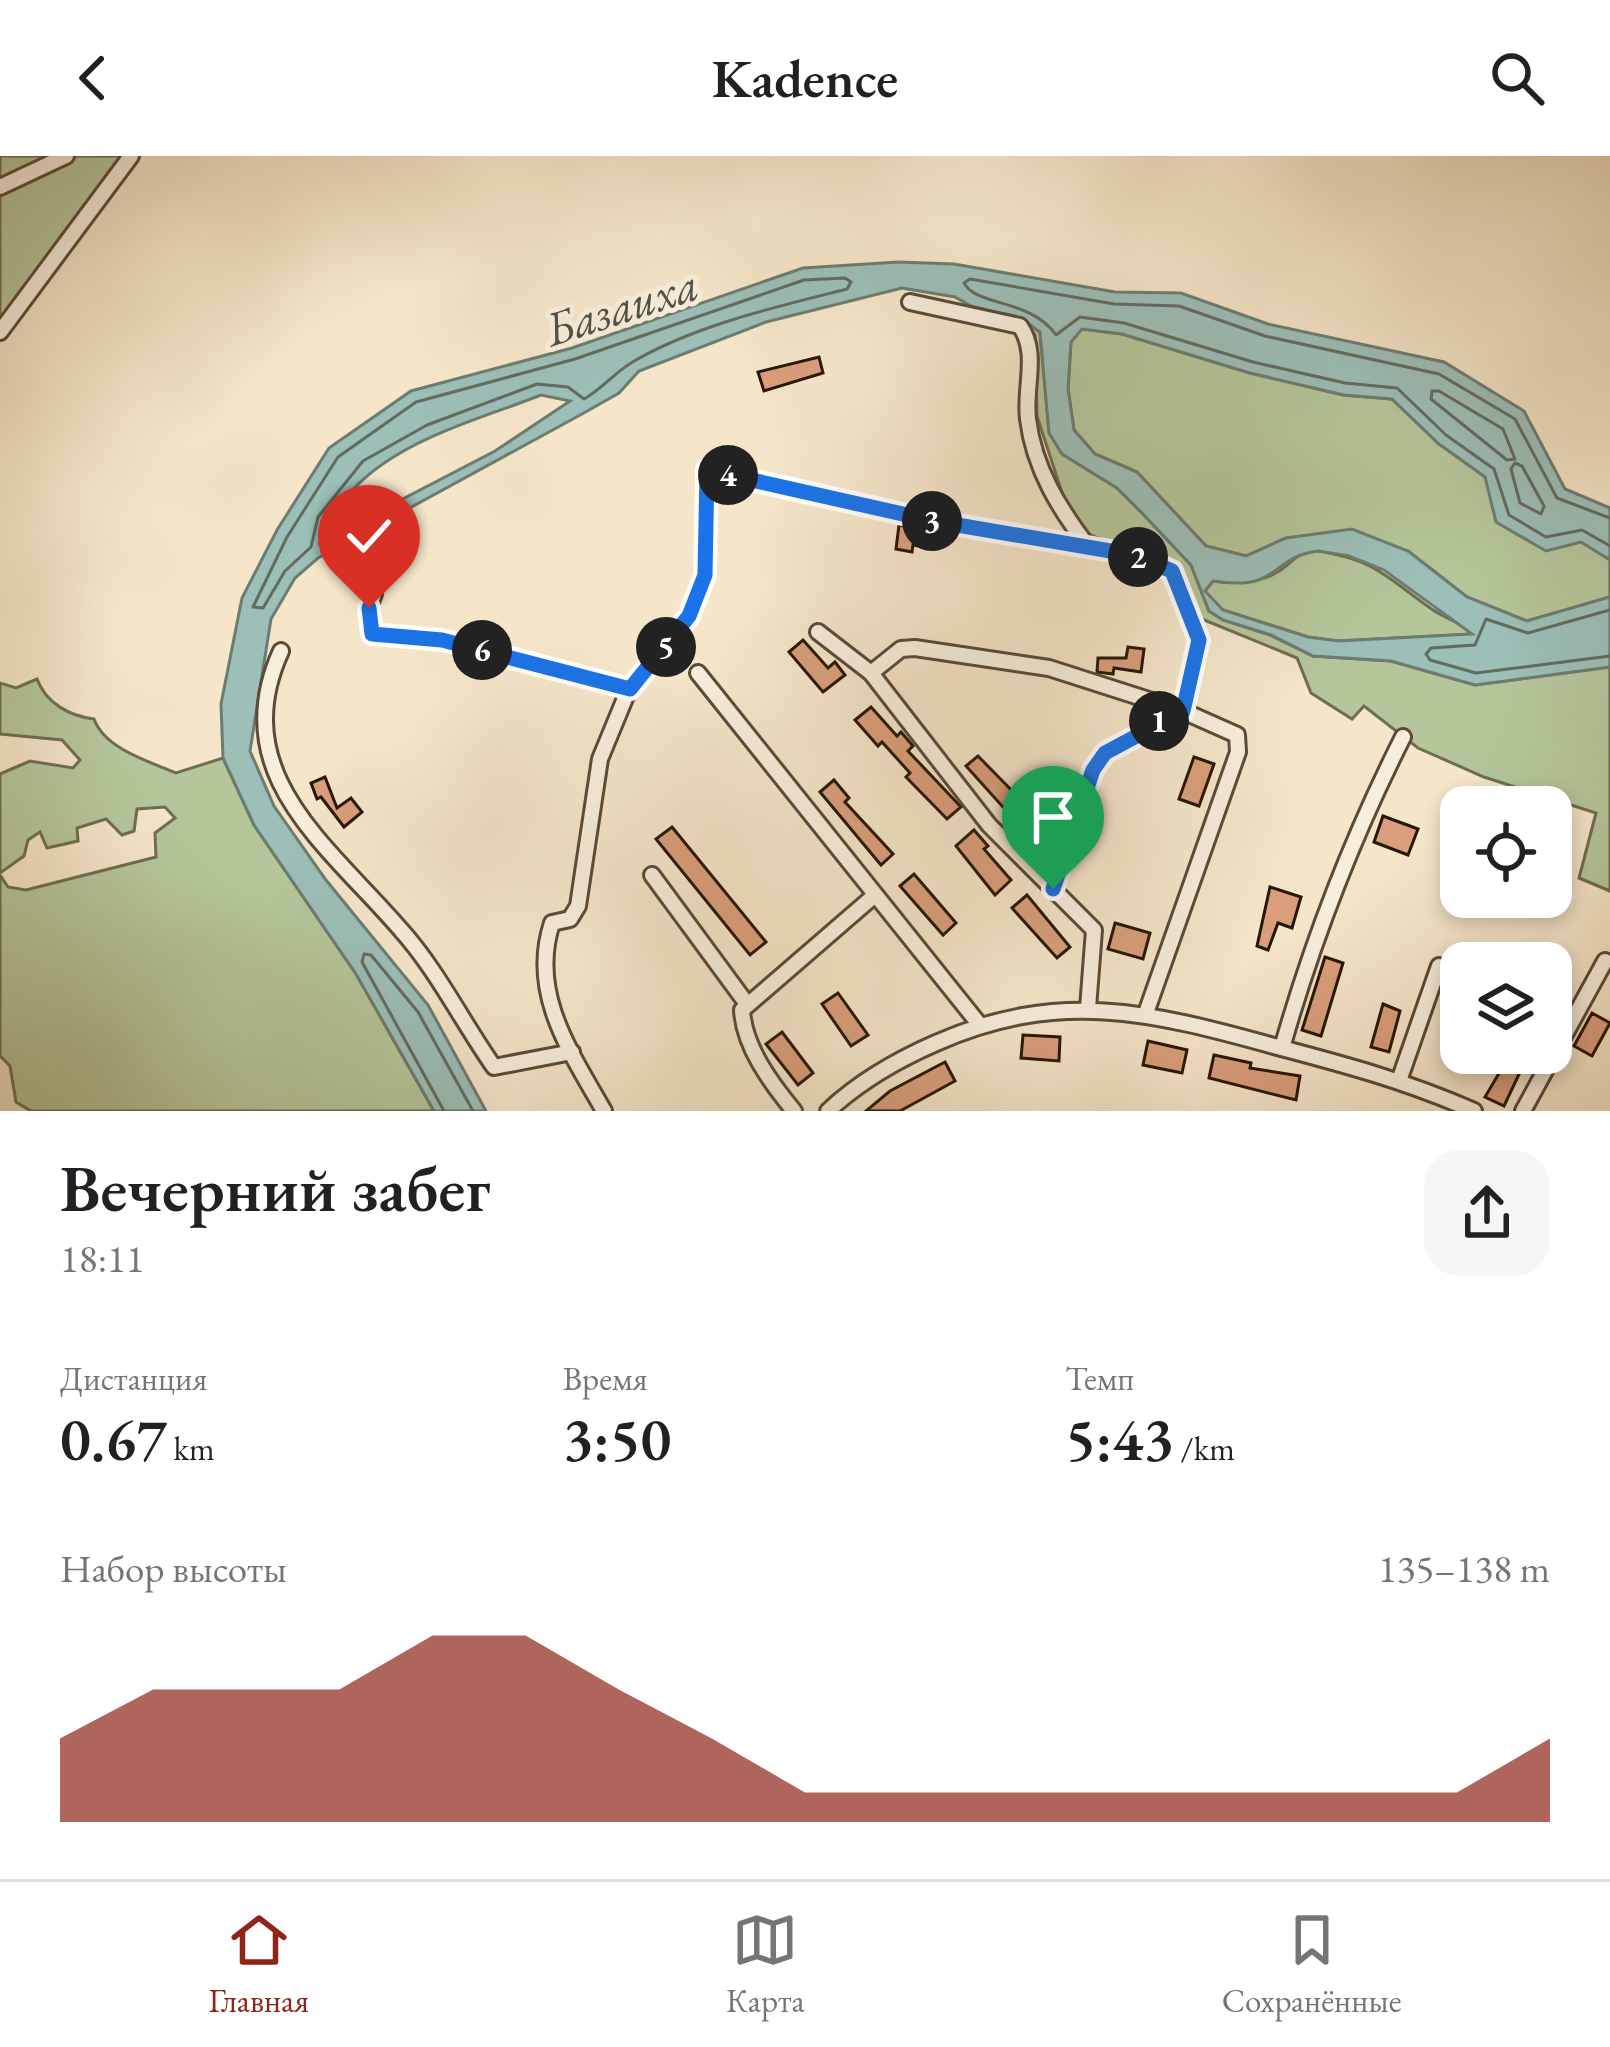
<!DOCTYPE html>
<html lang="ru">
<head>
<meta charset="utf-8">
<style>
	:root { --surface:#fff; --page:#f6f6f6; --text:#202124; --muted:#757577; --line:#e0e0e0; --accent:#8f2418 }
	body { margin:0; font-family:"EB Garamond",serif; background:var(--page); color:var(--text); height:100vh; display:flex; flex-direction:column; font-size:45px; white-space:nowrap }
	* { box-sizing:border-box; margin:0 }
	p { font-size:39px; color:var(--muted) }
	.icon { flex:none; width:66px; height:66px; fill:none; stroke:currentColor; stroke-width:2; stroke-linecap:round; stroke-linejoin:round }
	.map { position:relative; height:955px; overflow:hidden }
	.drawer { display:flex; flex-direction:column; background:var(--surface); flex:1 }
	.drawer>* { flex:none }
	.buttons { position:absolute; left:1440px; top:630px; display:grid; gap:24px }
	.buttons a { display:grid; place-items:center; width:132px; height:132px; border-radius:24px; background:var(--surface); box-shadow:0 6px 18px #0003; font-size:60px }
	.pin { position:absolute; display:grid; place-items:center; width:102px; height:102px; color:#fff; margin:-123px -51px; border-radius:50% 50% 50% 0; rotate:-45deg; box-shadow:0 0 12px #0007 }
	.pin .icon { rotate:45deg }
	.km { position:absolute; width:60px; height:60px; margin:-30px; border-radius:50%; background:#222; color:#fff; font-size:33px; line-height:60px; text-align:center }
	.round { display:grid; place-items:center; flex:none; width:126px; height:126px; border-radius:36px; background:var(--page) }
	.overview { display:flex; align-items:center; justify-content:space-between; height:204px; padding:0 60px }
	h1 { font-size:66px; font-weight:600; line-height:90px }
	.stats { display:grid; grid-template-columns:repeat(3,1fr); gap:18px; height:204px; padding:12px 60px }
	.stats div { display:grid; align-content:center }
	.stats b { font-size:60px; font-weight:600 }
	.stats small { font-size:33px; font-weight:400 }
	.stats p { font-size:33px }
	.chart { height:336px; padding:24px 60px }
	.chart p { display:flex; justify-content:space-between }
	.chart svg { width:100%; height:216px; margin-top:12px; fill:var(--accent); opacity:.7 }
	header { display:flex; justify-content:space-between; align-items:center; height:156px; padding:0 60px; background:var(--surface); font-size:54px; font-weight:600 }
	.dock { display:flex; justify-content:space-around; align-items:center; height:168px; border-top:3px solid var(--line); background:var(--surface); font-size:33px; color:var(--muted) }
	.dock a { display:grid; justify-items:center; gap:6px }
	.dock .current { color:var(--accent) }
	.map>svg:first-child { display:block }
	.green { fill:#b5c69b; stroke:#6e6e50; stroke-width:3 }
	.water { fill:#9cbfb8; stroke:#6d7c71; stroke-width:3; fill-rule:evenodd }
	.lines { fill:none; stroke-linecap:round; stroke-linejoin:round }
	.shore { stroke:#626b5f; stroke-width:3 }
	.building { fill:#d99e7b; stroke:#271706; stroke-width:3 }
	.street-casing { stroke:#5a4a37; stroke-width:20 }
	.street { stroke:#f8eedc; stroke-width:14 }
	.route-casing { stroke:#fff; stroke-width:24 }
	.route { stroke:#1a73e8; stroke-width:15 }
	.labels { text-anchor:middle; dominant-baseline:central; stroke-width:10; stroke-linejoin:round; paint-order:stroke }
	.water-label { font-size:48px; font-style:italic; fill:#505244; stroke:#f8eedc }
</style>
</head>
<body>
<header><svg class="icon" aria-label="back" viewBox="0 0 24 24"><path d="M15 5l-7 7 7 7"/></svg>Kadence<svg class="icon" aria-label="search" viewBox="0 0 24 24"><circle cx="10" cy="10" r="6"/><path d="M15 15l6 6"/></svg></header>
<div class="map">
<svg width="1610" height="955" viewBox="0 0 1610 955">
	<rect width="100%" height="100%" fill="#f5e5c9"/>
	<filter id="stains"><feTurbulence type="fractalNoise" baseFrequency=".00167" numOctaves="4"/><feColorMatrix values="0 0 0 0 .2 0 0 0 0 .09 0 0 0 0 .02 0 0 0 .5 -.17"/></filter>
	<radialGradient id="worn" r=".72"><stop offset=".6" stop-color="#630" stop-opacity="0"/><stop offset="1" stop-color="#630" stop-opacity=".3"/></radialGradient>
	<g class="green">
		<path d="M0 0H131L0 176Z"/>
		<path d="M1022 163 1040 176 1049 276 1062 298 1117 332 1143 358 1191 409 1209 455 1223 464 1270 479 1313 500 1391 505 1475 529 1610 511V735L1579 722 1596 657 1484 621 1418 592 1364 550 1352 563 1311 537 1297 502 1197 461 1179 414 1088 378 1066 349 1037 260 1035 179Z"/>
		<path d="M1082 173 1122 178 1250 217 1343 239 1392 243 1439 288 1610 404V441L1527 465 1467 441 1408 395 1286 382 1246 400 1206 390 1137 316 1095 298 1074 274 1068 233 1071 185Z"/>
		<path d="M1318 395C1377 404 1387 422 1433 454 1446 463 1462 466 1473 478L1338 485 1308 481 1223 454 1211 446 1205 435 1213 425C1232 428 1257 427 1274 418 1294 408 1290 398 1318 395Z"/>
		<path d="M37 523C46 547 69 560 94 563 105 593 148 605 176 617L223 602 254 669 356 818 434 955H31L16 946 10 910 0 900V719L8 731 26 734 156 701 155 677 175 662 165 651 137 653 134 675 122 679 106 663 77 672 78 685 47 692 40 676 28 684 24 700 0 717V618L30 605 73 612 80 604 62 584 0 578V527L16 532Z"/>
	</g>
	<path class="water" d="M898 106 954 108 1115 136 1181 137 1268 168 1444 206 1524 255 1565 333 1610 352V404L1581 386 1546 395 1496 366 1485 321 1439 288 1392 243 1344 239 1250 217 1122 178 1082 173 1071 186 1068 233 1074 274 1095 298 1137 316 1206 390 1246 400 1286 382 1352 373 1408 395 1467 441 1527 465 1610 441V511L1475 529 1391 505 1313 500 1271 479 1223 464 1209 455 1191 409 1143 358 1117 332 1062 298 1049 277 1040 176 1022 163 971 150 955 141 902 132 766 166 639 215 619 237 582 258 318 402 295 422 271 463 250 595 274 650 326 724 428 849 486 955H434L356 818 254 669 223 602 221 548 242 442 277 374 329 292 411 235 572 192 803 112ZM541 239 570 245 495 295 320 386C354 294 460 271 541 239ZM1318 395 1349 400 1384 414 1472 478 1338 485 1308 481 1223 454 1205 435 1213 425C1282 436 1269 401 1318 395Z"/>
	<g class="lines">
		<g class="shore">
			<path d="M845 122 851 126 847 133C779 150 697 169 636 204 617 214 603 232 584 243L568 231 537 228 427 269 363 305 318 361 311 391 285 415 263 452 253 451 287 381 338 301 416 246 575 203 804 124Z"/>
			<path d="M1432 235H1439L1503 273 1515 303 1507 304 1431 243Z"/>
			<path d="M1515 307 1522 310 1544 350 1541 358 1520 347 1511 313Z"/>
			<path d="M1610 362 1557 342 1515 263 1439 218 1265 180 1179 150 1114 148 970 123 964 127C977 151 1030 142 1056 179L1080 161 1124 167 1253 206 1345 227 1397 232 1446 279 1494 313 1509 359 1546 381 1582 374 1610 390"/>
			<path d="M1610 454 1528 477 1486 463 1475 489 1431 492 1426 498 1430 504 1476 517 1610 500"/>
			<path d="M444 955 362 806 364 798 371 799 418 856 473 955"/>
		</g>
	</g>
	<g class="building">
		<path d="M819 201 823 217 764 235 758 216Z"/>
		<path d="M899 369 938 377 935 393 913 389 912 396 896 393Z"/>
		<path d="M803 484 828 512 835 506 845 519 823 536 789 496Z"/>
		<path d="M1128 491 1144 493 1141 516 1114 512 1113 518 1097 516 1098 502H1126Z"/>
		<path d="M871 551 897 580 901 576 913 590 908 595 961 651 947 663 906 621 910 617 882 586 878 590 855 564Z"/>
		<path d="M978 600 1025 648 1011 660 966 610Z"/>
		<path d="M1194 601 1214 608 1199 650 1179 643Z"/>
		<path d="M325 621 337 652 351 642 362 656 344 671 321 641 317 643 311 627Z"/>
		<path d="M834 624 849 642 845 646 893 698 881 709 820 636Z"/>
		<path d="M1383 660 1418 673 1408 699 1374 686Z"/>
		<path d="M672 671 766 786 750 799 656 683Z"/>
		<path d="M974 674 988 690 984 693 1011 724 995 739 956 690Z"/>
		<path d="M914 718 956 767 943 779 900 730Z"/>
		<path d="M1270 731 1301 741 1292 772 1278 767 1268 794 1257 790Z"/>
		<path d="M1027 739 1070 791 1057 802 1012 752Z"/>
		<path d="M1115 767 1150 777 1143 803 1108 793Z"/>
		<path d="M1325 801 1343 807 1321 880 1302 874Z"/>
		<path d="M838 837 868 879 851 890 822 848Z"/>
		<path d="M1383 848 1400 855 1389 896 1371 891Z"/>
		<path d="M1592 857 1610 867 1592 900 1574 890Z"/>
		<path d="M782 876 813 917 798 929 766 888Z"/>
		<path d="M1023 879 1060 881 1059 905 1021 902Z"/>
		<path d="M1148 885 1187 894 1182 917 1143 909Z"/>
		<path d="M1511 897H1529L1504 950 1485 941Z"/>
		<path d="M1214 899 1251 907 1250 912 1300 920 1296 944 1209 922Z"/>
		<path d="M945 906 955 925 900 955H866L890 935Z"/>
	</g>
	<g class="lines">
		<defs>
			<g id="street">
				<path d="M0 31 66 0"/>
				<path d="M910 146 1020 170C1039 197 1024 231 1028 263 1034 313 1060 354 1090 393"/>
				<path d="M0 176 131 0"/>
				<path d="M374 438 369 452 372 477 442 484 630 534"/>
				<path d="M818 476 871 517 989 669 1094 774 1088 852"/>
				<path d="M281 495C225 618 328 689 401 774 437 814 463 867 494 911L572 896"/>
				<path d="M698 517 979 868"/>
				<path d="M871 517 901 493 915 492 1049 512 1183 555 1237 579 1238 596 1146 857"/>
				<path d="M652 719 747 848"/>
				<path d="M1282 892C1313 783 1352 682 1403 581"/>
				<path d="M1400 922 1439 810"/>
				<path d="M604 955C570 895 529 837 552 767L570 763 578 750 600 603 626 540 689 461 705 420 707 315 934 365 1134 399 1172 415 1199 484 1183 555 1105 597 1093 614 1053 733"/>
				<path d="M794 955C771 927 744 891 742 854L875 739"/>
				<path d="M828 955C859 926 897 904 936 887 1058 833 1151 856 1274 890 1346 909 1406 925 1474 955"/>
				<path d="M1523 955 1605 805"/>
			</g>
		</defs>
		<use href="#street" class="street-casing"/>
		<use href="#street" class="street"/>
	</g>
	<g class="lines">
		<defs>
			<path id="route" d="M369 452 372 478 442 484 630 533 689 460 705 419 707 314 934 365 1134 399 1172 415 1199 484 1183 555 1105 597 1093 614 1053 733"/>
		</defs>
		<use href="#route" class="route-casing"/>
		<use href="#route" class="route"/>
	</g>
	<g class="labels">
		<g class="water-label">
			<text transform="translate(621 150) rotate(-18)">Базаиха</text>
		</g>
	</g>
	<rect width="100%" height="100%" filter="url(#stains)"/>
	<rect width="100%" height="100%" fill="url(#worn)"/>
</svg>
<div class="buttons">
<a><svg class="icon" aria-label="locate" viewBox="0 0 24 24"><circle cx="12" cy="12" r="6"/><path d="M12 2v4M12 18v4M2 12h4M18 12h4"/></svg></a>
<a><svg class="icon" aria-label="layers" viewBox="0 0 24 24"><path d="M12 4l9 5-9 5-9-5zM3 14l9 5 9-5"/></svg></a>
</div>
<div class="pin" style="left:1053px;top:733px;background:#1e9e55"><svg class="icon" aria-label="arrive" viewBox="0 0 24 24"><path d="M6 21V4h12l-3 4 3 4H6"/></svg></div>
<div class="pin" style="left:369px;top:452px;background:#d93025"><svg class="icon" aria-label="check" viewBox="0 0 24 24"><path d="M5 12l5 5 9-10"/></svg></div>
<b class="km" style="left:1159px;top:565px">1</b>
<b class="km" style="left:1138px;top:401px">2</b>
<b class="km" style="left:932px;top:365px">3</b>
<b class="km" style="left:728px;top:319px">4</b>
<b class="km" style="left:666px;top:491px">5</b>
<b class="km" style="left:482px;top:494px">6</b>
</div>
<section class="drawer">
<div class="overview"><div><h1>Вечерний забег</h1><p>18:11</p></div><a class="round"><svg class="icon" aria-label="share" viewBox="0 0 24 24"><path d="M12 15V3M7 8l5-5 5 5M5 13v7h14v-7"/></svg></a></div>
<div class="stats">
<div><p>Дистанция</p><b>0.67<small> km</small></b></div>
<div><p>Время</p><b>3:50</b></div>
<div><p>Темп</p><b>5:43<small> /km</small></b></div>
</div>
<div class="chart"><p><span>Набор высоты</span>135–138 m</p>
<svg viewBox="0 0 160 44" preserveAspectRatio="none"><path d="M0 44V27L10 17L20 17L30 17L40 6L50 6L60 17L70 27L80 38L90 38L100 38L110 38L120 38L130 38L140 38L150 38L160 27V44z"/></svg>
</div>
</section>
<nav class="dock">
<a class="current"><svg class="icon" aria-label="home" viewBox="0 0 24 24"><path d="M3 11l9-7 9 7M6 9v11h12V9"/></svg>Главная</a>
<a><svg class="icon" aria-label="map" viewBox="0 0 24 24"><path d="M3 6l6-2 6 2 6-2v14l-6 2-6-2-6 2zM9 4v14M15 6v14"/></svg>Карта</a>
<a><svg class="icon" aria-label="saved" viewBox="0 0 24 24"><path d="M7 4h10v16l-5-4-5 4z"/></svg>Сохранённые</a>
</nav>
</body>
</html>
